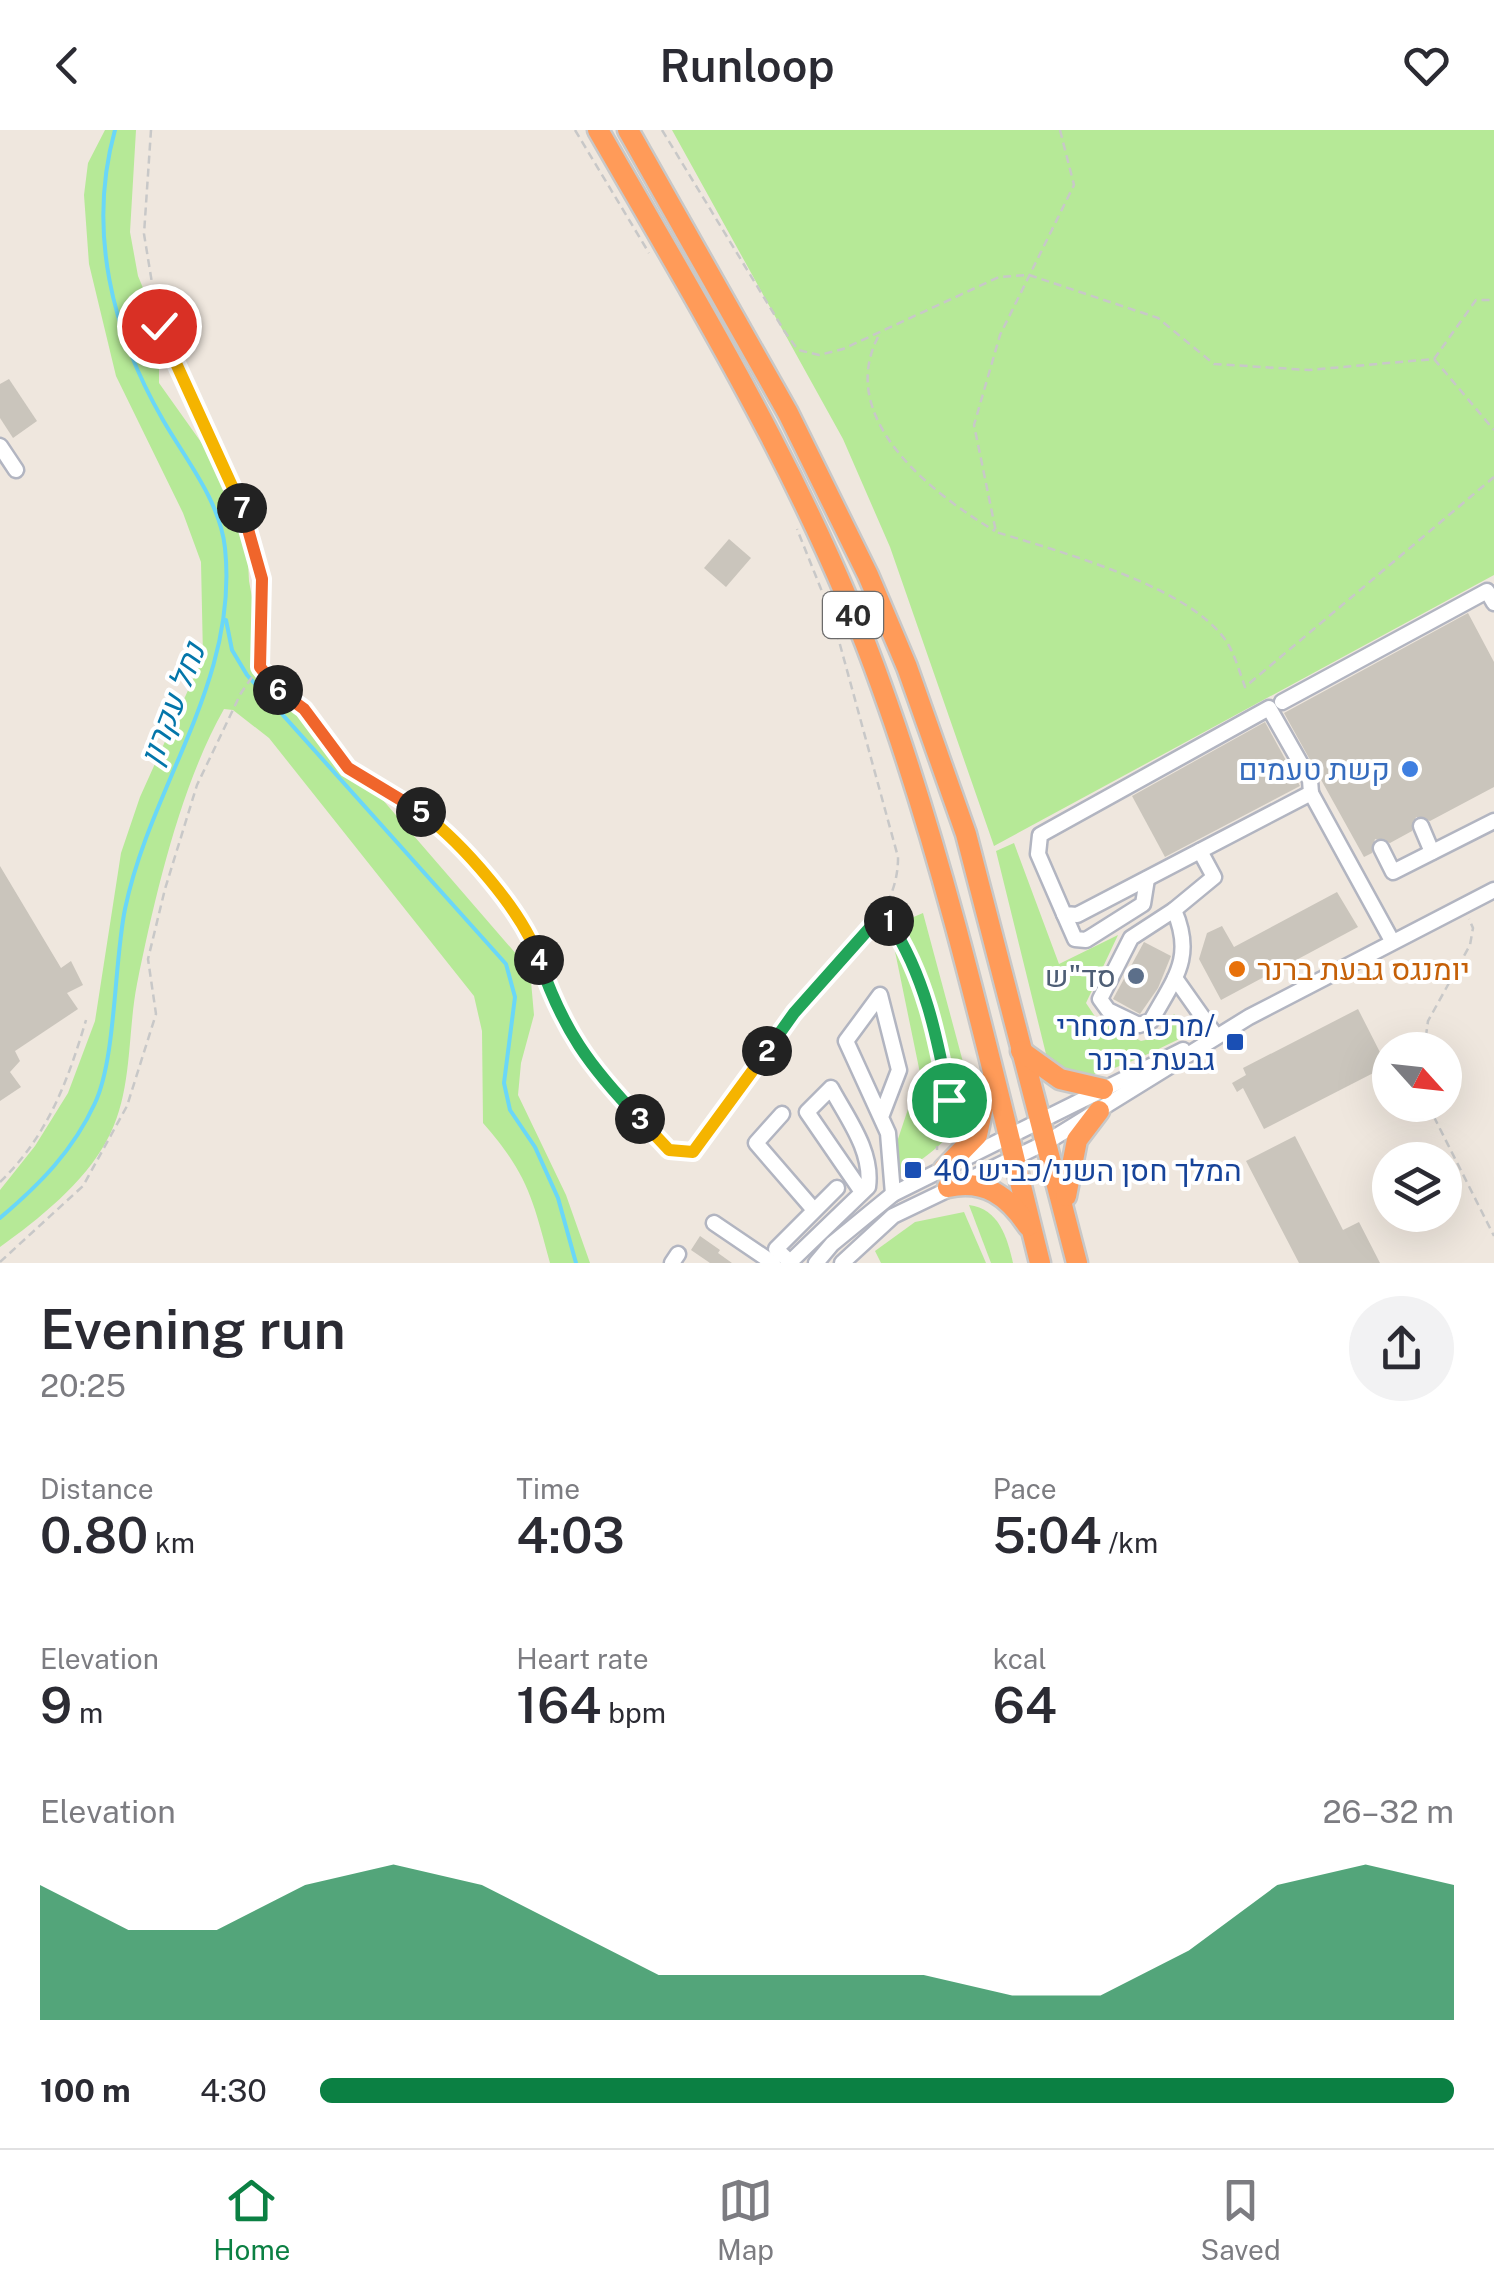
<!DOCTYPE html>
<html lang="en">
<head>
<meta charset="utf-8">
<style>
	:root { --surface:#fff; --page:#f2f2f3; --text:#2b2b33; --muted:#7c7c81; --line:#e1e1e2; --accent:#0b8043 }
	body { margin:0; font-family:"Public Sans",Heebo,sans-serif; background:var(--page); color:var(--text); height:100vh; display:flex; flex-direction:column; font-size:38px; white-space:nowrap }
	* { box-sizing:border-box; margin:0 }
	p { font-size:32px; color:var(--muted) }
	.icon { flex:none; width:55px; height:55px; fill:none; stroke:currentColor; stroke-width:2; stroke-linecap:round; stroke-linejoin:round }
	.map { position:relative; height:1133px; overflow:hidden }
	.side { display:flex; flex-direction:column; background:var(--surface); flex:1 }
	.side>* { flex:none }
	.needle { width:65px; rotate:117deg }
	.tools { position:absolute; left:1372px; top:902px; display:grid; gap:20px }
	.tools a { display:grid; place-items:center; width:90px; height:90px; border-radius:50%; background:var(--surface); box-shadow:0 10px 40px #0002; font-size:50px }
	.pin { position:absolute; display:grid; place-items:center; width:85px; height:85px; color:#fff; margin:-42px; border:5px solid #fff; border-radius:50%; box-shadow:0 2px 10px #0007 }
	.km { position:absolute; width:50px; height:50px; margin:-25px; border-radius:50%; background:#222; color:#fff; font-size:28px; line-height:50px; text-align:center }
	.round { display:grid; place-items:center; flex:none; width:105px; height:105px; border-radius:52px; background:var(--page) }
	.overview { display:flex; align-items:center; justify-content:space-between; height:170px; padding:0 40px }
	h1 { font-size:55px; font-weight:600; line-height:75px }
	.figures { display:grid; grid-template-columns:repeat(3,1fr); gap:15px; height:170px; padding:10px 40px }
	.figures div { display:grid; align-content:center }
	.figures b { font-size:50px; font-weight:600 }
	.figures small { font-size:28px; font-weight:400 }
	.figures p { font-size:28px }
	.chart { height:280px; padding:20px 40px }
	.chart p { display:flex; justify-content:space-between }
	.chart svg { width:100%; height:180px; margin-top:10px; fill:var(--accent); opacity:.7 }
	ul { padding:0 40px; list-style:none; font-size:32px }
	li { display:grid; grid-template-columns:160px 120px 1fr; align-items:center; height:75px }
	li i { height:25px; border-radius:12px; background:var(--accent) }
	header { display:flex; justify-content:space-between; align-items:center; height:130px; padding:0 40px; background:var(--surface); font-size:45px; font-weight:600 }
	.menu { display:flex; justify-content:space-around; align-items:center; height:140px; border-top:2px solid var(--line); background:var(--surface); font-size:28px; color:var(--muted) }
	.menu a { display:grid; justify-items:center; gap:5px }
	.menu .on { color:var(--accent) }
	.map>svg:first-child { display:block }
	.green { fill:#b6e997 }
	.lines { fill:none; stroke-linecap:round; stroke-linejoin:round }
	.stream { stroke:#6ad7f8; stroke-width:4 }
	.building { fill:#cac5bc }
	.minor-casing { stroke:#b2b5c1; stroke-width:19 }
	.highway-casing { stroke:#c8c8c8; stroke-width:25 }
	.path { stroke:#c8c8c8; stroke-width:2.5; stroke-dasharray:8 5; stroke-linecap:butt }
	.minor { stroke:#fff; stroke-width:14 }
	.highway { stroke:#ff9b59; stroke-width:20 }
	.split-1-casing { stroke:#fff; stroke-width:20 }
	.split-2-casing { stroke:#fff; stroke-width:20 }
	.split-3-casing { stroke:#fff; stroke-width:20 }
	.split-4-casing { stroke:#fff; stroke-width:20 }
	.split-5-casing { stroke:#fff; stroke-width:20 }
	.split-6-casing { stroke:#fff; stroke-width:20 }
	.split-7-casing { stroke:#fff; stroke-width:20 }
	.split-8-casing { stroke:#fff; stroke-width:20 }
	.split-1 { stroke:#22a559; stroke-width:12 }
	.split-2 { stroke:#22a559; stroke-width:12 }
	.split-3 { stroke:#f5b400; stroke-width:12 }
	.split-4 { stroke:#22a559; stroke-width:12 }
	.split-5 { stroke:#f5b400; stroke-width:12 }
	.split-6 { stroke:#f0652b; stroke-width:12 }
	.split-7 { stroke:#f0652b; stroke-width:12 }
	.split-8 { stroke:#f5b400; stroke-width:12 }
	.shop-dot { fill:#3f7fe0; stroke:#fff; stroke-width:4 }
	.food-dot { fill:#e8710a; stroke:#fff; stroke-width:4 }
	.service-dot { fill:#5c6f8a; stroke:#fff; stroke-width:4 }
	.transit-dot { fill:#1a4fb4; stroke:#fff; stroke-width:4 }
	.labels { text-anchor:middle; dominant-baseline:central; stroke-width:8; stroke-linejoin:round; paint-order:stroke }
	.shield { fill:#fff; stroke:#6b6b6b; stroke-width:2.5 }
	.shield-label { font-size:28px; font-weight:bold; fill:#2c2c2c }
	.shop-label { font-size:30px; fill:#366cbe; stroke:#fff; text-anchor:end }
	.food-label { font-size:30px; fill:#c56008; stroke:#fff; text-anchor:start }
	.service-label { font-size:30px; fill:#4e5e75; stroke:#fff; text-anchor:end }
	.transit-label { font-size:30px; fill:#164399; stroke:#fff; text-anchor:end }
	.water-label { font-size:32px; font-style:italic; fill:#0376aa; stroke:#fff }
</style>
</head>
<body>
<header><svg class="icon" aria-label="back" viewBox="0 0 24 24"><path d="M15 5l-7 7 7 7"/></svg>Runloop<svg class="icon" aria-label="heart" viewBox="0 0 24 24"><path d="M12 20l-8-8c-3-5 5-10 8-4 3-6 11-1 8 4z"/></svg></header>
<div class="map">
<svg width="1494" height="1133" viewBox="0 0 1494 1133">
	<rect width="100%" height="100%" fill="#efe7de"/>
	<g class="green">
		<path d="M105 0H136L130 102 138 146 159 196V253L223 343 246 393 249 451 263 526 273 543 530 840 534 885 521 933 518 965 566 1065 590 1133H550C533 1070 528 1044 483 993L482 901 474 866 269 608 233 580 224 579C180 657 155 766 137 854 127 905 133 963 107 1010 85 1052 38 1090 0 1117V1060L35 1016 68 963 95 891 121 723 140 667 203 527 201 432 183 383 116 246 89 134 84 65 88 33Z"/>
		<path d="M672 0H1494V445L994 716 890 417 843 309Z"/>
		<path d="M1014 713 1059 834 1118 805 1086 873 1096 888 1141 911 1159 907 1174 884 1190 904C1163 916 1105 948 1077 946 1064 945 1054 934 1046 924L996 721Z"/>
		<path d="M923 783 967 947C969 1002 937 1018 897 1047L892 1027 920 943 890 797Z"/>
		<path d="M969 1075C999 1079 1007 1107 1013 1133H991Z"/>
		<path d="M964 1082 986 1133H881L875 1121 915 1092Z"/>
	</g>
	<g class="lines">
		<g class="stream">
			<path d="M226 490 232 520 247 545 506 834 515 867 504 953 510 980 535 1017 558 1068 576 1133"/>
			<path d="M0 1088C40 1054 73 1021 95 973 116 928 114 833 125 779 151 654 239 551 225 418 220 371 186 330 163 290 112 202 87 100 115 0"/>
		</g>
	</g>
	<g class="building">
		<path d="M9 249 37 291 13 308 0 288V254Z"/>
		<path d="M729 409 751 428 726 457 704 438Z"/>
		<path d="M1468 483 1494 532V657L1430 691 1416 687 1412 701 1390 713 1375 709 1372 723 1364 727 1284 583Z"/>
		<path d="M1265 592 1300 656 1165 727 1132 666Z"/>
		<path d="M0 736 61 838 71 831 83 855 67 863 78 879 15 921 20 931 10 942 21 957 0 971Z"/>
		<path d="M1337 762 1358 797 1221 870 1199 829 1207 803 1222 796 1234 817Z"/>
		<path d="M1144 812 1171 826 1158 858 1140 884 1113 869Z"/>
		<path d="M1358 879 1387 936 1264 999 1243 958 1237 962 1232 953 1246 945 1243 938Z"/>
		<path d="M1295 1006 1343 1100 1359 1092 1380 1133H1299L1246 1031Z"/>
		<path d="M700 1106 720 1120 718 1123 732 1133H710L691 1120Z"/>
	</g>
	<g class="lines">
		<defs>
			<g id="minor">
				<path d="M0 316 16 340"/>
				<path d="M1282 572 1487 461 1494 473"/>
				<path d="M1269 578 1310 650 1311 663 1077 785 1064 784 1038 724 1040 705Z"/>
				<path d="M1311 663 1391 809"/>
				<path d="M1421 696 1432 722"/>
				<path d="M1381 718 1393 742 1494 691"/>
				<path d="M1174 780C1195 828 1174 849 1151 891L1139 895 1108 880 1100 869 1131 808Z"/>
				<path d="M1174 780 1214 747 1200 721"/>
				<path d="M1064 784 1075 809 1086 810 1143 774 1147 749"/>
				<path d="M1175 848 1216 906"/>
				<path d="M782 984 756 1013 814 1080"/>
				<path d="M881 987 899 940 880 865 846 911 888 1003 893 1064"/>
				<path d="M714 1093 773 1133"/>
				<path d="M790 1132 776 1119 837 1058"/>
				<path d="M672 1133 678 1124"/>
				<path d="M789 1133 868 1057C873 1021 847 988 831 958L807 982 862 1062"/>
				<path d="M816 1133 832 1114 893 1064 1183 920"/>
				<path d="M842 1133 893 1086 1047 1012 1249 887 1494 760"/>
			</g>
			<g id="highway">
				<path d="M598 0C702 181 812 360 882 558 948 741 993 944 1040 1133"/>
				<path d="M628 0 788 283 868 445 907 537 966 704 1077 1133"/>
				<path d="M1021 921 1060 949 1103 959"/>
				<path d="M944 1039 977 1005 988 953"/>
				<path d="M948 1057C985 1049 1008 1066 1028 1096"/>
				<path d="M1066 1066 1077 1010 1099 981"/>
			</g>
		</defs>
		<use href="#minor" class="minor-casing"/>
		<use href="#highway" class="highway-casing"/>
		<g class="path">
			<path d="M575 0 649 123"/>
			<path d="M662 0 785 202 798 220 819 225 843 219 999 147 1029 145 1158 188 1214 234 1309 240 1434 229 1476 170H1494"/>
			<path d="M1060 0 1074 55 1000 205 974 295 996 402C1057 421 1194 457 1228 514 1235 526 1240 543 1245 557L1494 347"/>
			<path d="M878 207C836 289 931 363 995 401"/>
			<path d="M1434 229 1494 300"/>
			<path d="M259 537 283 566 304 579 347 638 425 685 491 753 534 812 560 889 602 949 669 1021 693 1022C729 977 758 928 794 884 832 837 899 792 898 727L833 489 797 399"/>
			<path d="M884 784C919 838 944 902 949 967 950 987 937 1001 937 1020"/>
			<path d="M1424 920 1428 891 1470 815 1473 798 1469 789"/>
			<path d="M1428 975 1494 1106"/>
			<path d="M0 1052C47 1007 68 951 86 890"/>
			<path d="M0 1132 83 1056 127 976 156 884 148 829 165 759 197 655 241 563 259 537 262 449 239 369 159 196 144 104 151 0"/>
		</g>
		<use href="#minor" class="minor"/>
		<use href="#highway" class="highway"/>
	</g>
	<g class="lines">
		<defs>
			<path id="split-1" d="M889 791C925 846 937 906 949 970"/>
			<path id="split-2" d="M767 921 794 883 883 783 889 791"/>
			<path id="split-3" d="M640 989 669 1020 693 1022 767 921"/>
			<path id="split-4" d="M539 830C563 900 589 936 640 989"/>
			<path id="split-5" d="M421 682C461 712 524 782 539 830"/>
			<path id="split-6" d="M278 560 304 579 348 638 421 682"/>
			<path id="split-7" d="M242 378 262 449 260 537 278 560"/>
			<path id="split-8" d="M159 196 242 378"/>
		</defs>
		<use href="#split-1" class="split-1-casing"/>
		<use href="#split-2" class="split-2-casing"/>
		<use href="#split-3" class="split-3-casing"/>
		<use href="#split-4" class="split-4-casing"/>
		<use href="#split-5" class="split-5-casing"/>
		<use href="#split-6" class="split-6-casing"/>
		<use href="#split-7" class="split-7-casing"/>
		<use href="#split-8" class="split-8-casing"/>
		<use href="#split-1" class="split-1"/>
		<use href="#split-2" class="split-2"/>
		<use href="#split-3" class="split-3"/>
		<use href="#split-4" class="split-4"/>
		<use href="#split-5" class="split-5"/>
		<use href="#split-6" class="split-6"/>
		<use href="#split-7" class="split-7"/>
		<use href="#split-8" class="split-8"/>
	</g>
	<circle class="shop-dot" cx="1410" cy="639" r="10"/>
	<circle class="food-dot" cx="1237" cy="839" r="10"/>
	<circle class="service-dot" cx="1136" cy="846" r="10"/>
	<g class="transit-dot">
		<rect x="1225" y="902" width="20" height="20" rx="5"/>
		<rect x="903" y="1030" width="20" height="20" rx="5"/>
	</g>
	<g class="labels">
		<rect class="shield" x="823" y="462" width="60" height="46" rx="8"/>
		<g class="shield-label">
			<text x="853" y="485">40</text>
		</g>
		<g class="shop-label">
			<text x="1390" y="639">קשת טעמים</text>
		</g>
		<g class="food-label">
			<text x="1257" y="839">יומנגס גבעת ברנר</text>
		</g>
		<g class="service-label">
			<text x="1116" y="846">סד"ש</text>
		</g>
		<g class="transit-label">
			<text x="1215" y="895">מרכז מסחרי/<tspan x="1215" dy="34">גבעת ברנר</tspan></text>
			<text x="933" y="1040" text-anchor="start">המלך חסן השני/כביש 40</text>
		</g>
		<g class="water-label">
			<text transform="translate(172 574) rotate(-69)">נחל עקרון</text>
		</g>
	</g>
</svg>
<div class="tools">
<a><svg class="needle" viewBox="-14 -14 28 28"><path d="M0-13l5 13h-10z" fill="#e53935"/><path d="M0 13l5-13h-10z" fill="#7c7c81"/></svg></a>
<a><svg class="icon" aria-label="layers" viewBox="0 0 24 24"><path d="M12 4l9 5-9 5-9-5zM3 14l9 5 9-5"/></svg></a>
</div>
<div class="pin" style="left:949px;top:970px;background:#1e9e55"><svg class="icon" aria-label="arrive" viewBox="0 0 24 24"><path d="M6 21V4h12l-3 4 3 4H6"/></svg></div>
<div class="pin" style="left:159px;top:196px;background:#d93025"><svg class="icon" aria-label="check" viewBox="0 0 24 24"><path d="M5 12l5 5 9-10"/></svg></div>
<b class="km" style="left:889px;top:791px">1</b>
<b class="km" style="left:767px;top:921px">2</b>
<b class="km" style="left:640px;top:989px">3</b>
<b class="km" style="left:539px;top:830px">4</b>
<b class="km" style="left:421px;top:682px">5</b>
<b class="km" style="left:278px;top:560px">6</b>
<b class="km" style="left:242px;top:378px">7</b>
</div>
<section class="side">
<div class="overview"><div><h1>Evening run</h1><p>20:25</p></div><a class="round"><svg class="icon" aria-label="share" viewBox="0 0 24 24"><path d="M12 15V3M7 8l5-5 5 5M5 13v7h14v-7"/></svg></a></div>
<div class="figures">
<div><p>Distance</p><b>0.80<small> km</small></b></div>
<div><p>Time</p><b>4:03</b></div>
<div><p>Pace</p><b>5:04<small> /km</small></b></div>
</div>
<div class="figures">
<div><p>Elevation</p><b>9<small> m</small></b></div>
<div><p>Heart rate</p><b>164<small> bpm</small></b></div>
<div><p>kcal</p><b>64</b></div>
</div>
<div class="chart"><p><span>Elevation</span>26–32 m</p>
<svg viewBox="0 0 160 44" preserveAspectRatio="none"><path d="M0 44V11L10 22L20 22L30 11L40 6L50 11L60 22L70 33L80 33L90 33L100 33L110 38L120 38L130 27L140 11L150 6L160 11V44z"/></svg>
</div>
<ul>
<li><b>100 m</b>4:30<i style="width:100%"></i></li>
</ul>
</section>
<nav class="menu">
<a class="on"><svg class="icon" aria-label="home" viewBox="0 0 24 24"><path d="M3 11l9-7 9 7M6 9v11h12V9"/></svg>Home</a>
<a><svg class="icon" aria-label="map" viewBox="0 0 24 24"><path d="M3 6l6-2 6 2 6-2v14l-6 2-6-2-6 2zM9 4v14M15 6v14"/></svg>Map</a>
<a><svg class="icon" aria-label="saved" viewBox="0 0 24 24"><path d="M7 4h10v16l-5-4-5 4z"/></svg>Saved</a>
</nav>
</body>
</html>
